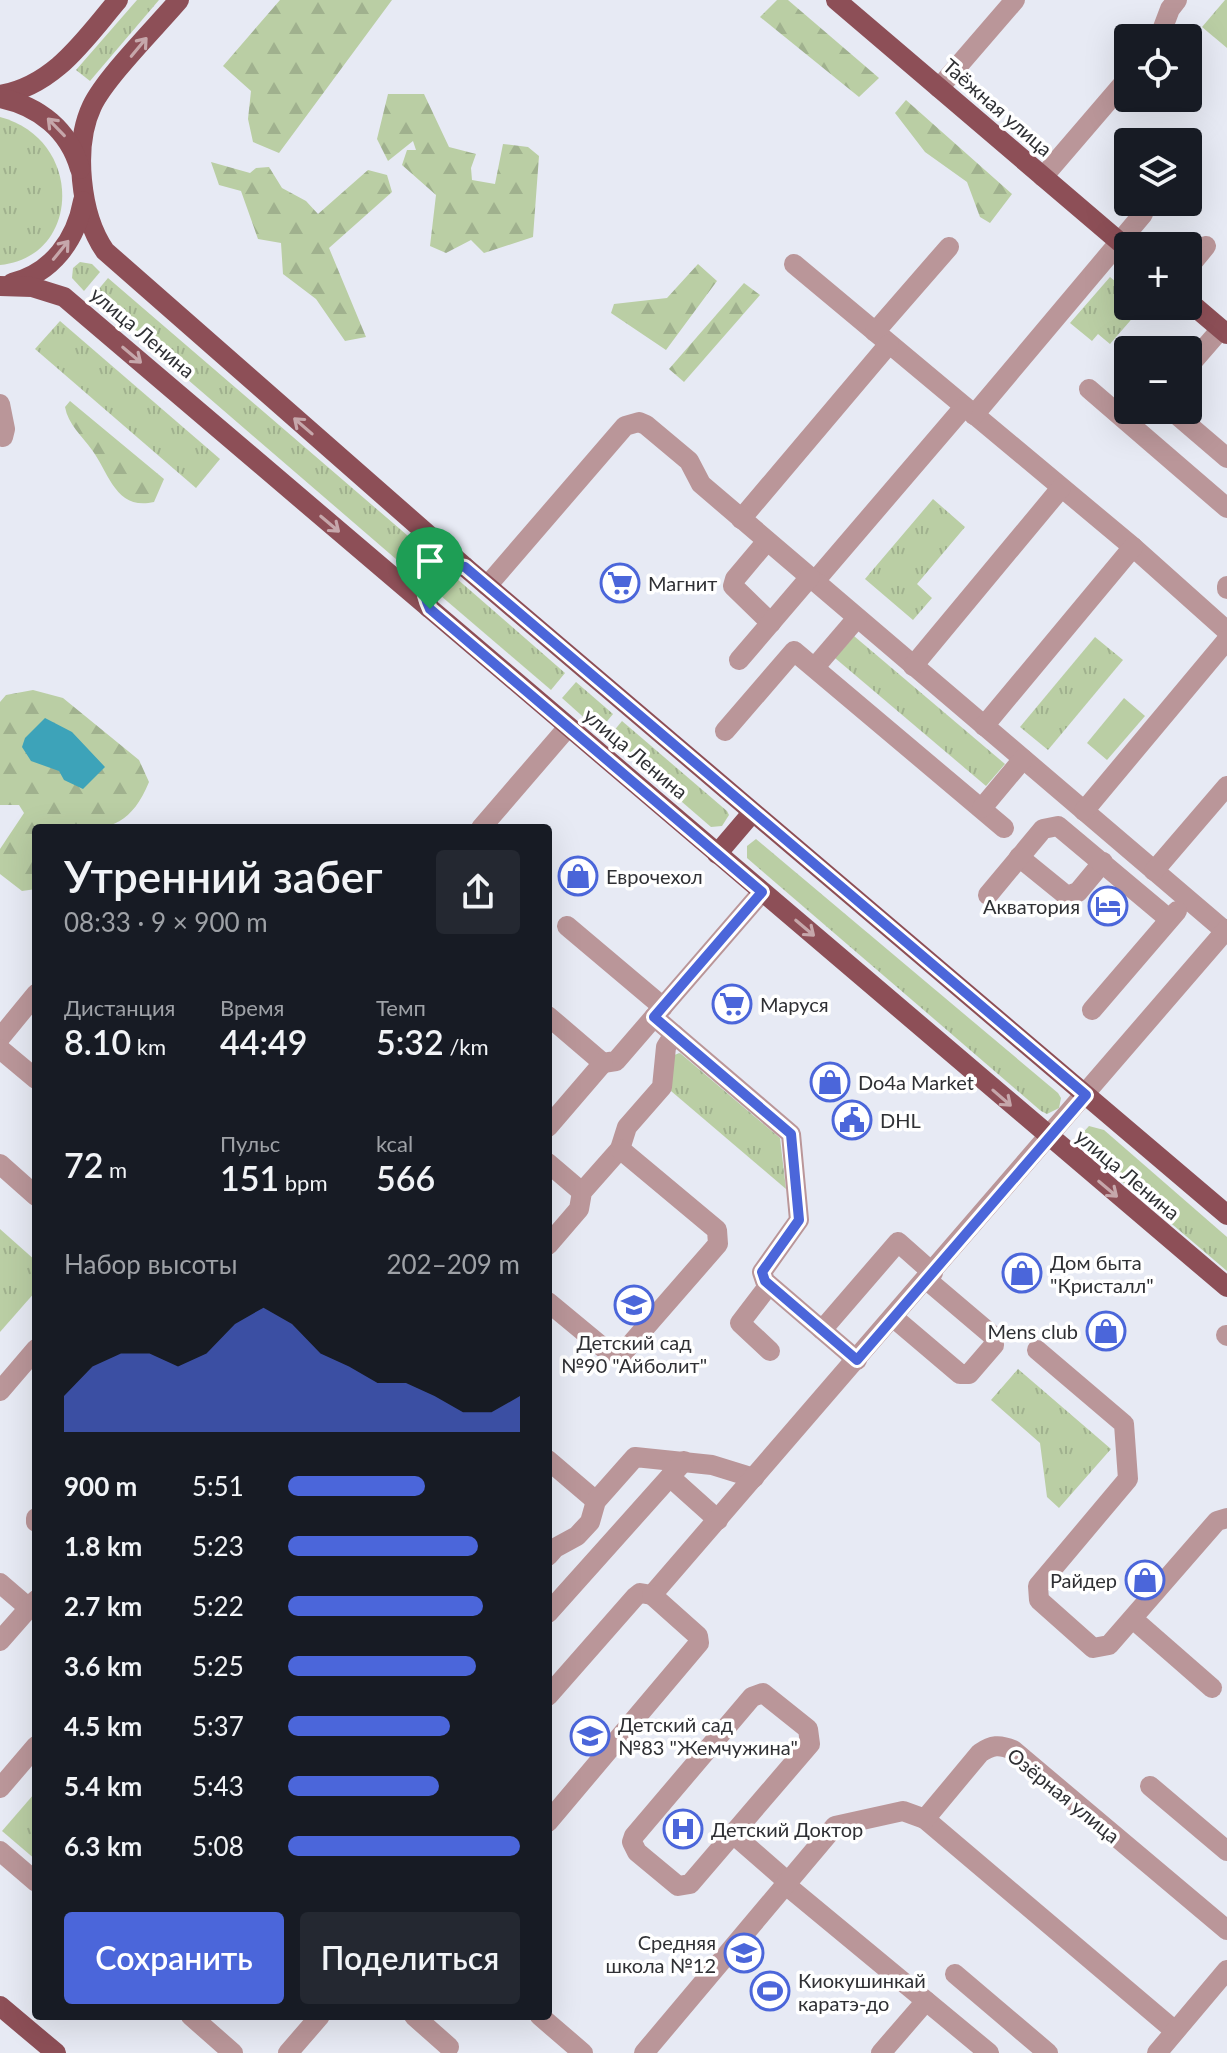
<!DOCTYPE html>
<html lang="ru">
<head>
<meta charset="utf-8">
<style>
	:root { --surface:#171b24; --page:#242831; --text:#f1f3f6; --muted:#9ea1a6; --accent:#4b66da }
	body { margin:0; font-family:Lato,sans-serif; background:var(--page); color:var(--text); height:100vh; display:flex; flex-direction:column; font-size:30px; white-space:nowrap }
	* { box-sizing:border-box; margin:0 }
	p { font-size:26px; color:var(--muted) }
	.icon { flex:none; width:44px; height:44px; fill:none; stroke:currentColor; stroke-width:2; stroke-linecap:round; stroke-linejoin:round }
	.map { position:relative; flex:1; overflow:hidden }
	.sheet { position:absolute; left:32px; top:824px; width:520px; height:1196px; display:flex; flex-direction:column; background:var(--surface); border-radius:8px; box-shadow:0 8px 32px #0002 }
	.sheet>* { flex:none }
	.buttons { position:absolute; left:1114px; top:24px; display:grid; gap:16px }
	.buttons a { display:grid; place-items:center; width:88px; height:88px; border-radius:8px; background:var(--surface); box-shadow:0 8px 32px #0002; font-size:40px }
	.pin { position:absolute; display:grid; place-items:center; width:68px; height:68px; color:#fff; margin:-82px -34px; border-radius:50% 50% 50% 0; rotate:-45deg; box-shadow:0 0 8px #0007 }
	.pin .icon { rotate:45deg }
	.round { display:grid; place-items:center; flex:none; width:84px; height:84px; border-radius:8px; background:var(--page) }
	.head { display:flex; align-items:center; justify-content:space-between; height:136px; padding:0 32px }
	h1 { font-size:44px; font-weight:600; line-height:60px }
	.metrics { display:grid; grid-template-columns:repeat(3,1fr); gap:12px; height:136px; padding:8px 32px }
	.metrics div { display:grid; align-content:center }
	.metrics b { font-size:34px; font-weight:600 }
	.metrics small { font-size:22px; font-weight:400 }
	.metrics p { font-size:22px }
	.chart { height:224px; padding:16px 32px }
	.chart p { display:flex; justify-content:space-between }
	.chart svg { width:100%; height:144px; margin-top:8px; fill:var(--accent); opacity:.7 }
	.primary-button { display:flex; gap:16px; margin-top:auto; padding:16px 32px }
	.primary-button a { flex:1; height:92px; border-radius:8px; background:var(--accent); color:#fff; font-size:32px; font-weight:600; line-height:92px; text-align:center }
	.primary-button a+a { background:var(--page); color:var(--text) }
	ul { padding:0 32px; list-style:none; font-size:26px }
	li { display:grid; grid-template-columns:128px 96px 1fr; align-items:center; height:60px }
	li i { height:20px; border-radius:10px; background:var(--accent) }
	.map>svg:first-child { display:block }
	.grass { fill:url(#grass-tufts) }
	.forest { fill:url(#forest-firs) }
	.pitch { fill:#bacea4 }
	.water { fill:#3da3b9 }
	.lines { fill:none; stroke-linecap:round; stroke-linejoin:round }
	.minor { stroke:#ba9699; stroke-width:20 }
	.major { stroke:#8d4f57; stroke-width:20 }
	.oneway { stroke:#c6a7ab }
	.route-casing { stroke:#fff; stroke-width:16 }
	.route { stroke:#4b66da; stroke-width:10 }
	.labels { text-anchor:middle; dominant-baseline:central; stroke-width:7; stroke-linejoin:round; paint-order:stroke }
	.street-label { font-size:20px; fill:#2f3034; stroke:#fff }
	.poi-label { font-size:20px; fill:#2f3034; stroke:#fff; text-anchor:start }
</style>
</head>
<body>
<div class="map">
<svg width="1227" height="2053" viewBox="0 0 1227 2053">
	<defs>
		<pattern id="grass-tufts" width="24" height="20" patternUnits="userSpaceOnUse" patternTransform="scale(2)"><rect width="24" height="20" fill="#bacea4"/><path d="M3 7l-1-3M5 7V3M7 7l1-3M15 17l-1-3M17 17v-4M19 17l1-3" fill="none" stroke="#a0b18e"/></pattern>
		<pattern id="forest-firs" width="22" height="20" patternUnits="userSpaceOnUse" patternTransform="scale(2)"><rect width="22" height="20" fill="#bacea4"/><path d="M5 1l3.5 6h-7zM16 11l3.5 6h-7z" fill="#a0b18e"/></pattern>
	</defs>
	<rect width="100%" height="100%" fill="#e7eaf4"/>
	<g class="grass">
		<path d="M137 0H159L90 81 76 70Z"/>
		<path d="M1225 0H1227V48L1202 27Z"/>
		<path d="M0 117C84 139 82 257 0 265Z"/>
		<path d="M80 262 92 264 100 272 84 291 72 278 73 268Z"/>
		<path d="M1110 277 1128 292V306H1143L1110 344 1098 334 1092 341 1070 323Z"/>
		<path d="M108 278 429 554 420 558 411 572 92 297Z"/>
		<path d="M60 321 220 459 196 488 35 349Z"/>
		<path d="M933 499 965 527 917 584 932 598 913 620 865 579Z"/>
		<path d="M448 575 456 578 565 673 551 690 441 596 437 583Z"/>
		<path d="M854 636 1005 764 986 786 835 658Z"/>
		<path d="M1095 637 1123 660 1048 750 1020 727Z"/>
		<path d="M576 682 613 714 599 731 562 698Z"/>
		<path d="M622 721 727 811 729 815 722 826 711 827 608 738Z"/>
		<path d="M756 839 1058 1093 1061 1098 1059 1108 1047 1114 1041 1111 747 858V846Z"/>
		<path d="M680 1053 780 1138 786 1189 671 1091 674 1055Z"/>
		<path d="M1089 1126 1104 1130 1227 1237V1271L1085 1150 1079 1137Z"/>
		<path d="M0 1229 36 1261V1291L0 1332Z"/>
		<path d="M1018 1369 1111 1449 1059 1508 1047 1497 1040 1443 991 1400Z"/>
		<path d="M34 1794 36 1796V1860L2 1831Z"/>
	</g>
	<g class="forest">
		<path d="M280 0H392L279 153 253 142 248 119 251 91 223 66Z"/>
		<path d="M777 0H788L879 78 859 97 760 17Z"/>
		<path d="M388 94H424L449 147 476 154 471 168 472 180 495 184 503 144 528 147 539 156 533 237 484 253 471 240 446 253 430 246 436 195 402 165 407 150H416L413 141 388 161 377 139Z"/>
		<path d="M906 100 1012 194 990 223 980 217 967 182 925 152 895 113Z"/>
		<path d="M211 162 250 173 256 168 269 167 282 188 306 201 318 214 368 170 387 175 392 192 329 248 366 337 345 341 316 299 283 274 281 243 258 239 241 191 219 185Z"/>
		<path d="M698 264 717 281 666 350 611 313 614 304 667 298Z"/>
		<path d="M744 283 760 295 684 382 669 369Z"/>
		<path d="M70 401 164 479 154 502C116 511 109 473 92 450 82 436 68 424 65 407Z"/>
		<path d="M33 690 63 698 139 760 149 782C125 841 90 828 36 828V889L22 891 0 874V849L24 813 19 805H0V702L6 695Z"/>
	</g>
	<path class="pitch" d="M1124 698 1145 716 1107 760 1087 743Z"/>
	<path class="water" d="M45 718 72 732 105 767 83 789 64 780 59 771 31 761 22 747 25 738Z"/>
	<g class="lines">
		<g class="minor">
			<path d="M1159 38 1170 9 1177 0"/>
			<path d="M939 88 1015 0"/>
			<path d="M1043 177 1128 78"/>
			<path d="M794 264 1133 547 1227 631"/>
			<path d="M1188 268 1206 246"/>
			<path d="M875 332 949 247"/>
			<path d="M1188 367 1221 329"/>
			<path d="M1089 389 1227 508"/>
			<path d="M0 404 5 429 3 437"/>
			<path d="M1171 410 1227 458"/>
			<path d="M974 415 1143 214"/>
			<path d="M741 519 889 344"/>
			<path d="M767 541 735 579 733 586 771 623"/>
			<path d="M815 581 964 407"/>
			<path d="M487 586 625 426 639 422 646 425 689 461 701 484 1225 931"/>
			<path d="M1227 586V589"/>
			<path d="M739 660 810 577"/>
			<path d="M913 666 1061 488"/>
			<path d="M815 667 857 618"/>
			<path d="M984 726 1133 547"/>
			<path d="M725 731 794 651 1004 828"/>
			<path d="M982 808 1023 759"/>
			<path d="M1084 811 1227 640"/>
			<path d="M481 828 568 727"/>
			<path d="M1019 857 1067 896 1078 892 1103 862"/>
			<path d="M1154 871 1227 786"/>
			<path d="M988 895 1043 829 1058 826 1169 919"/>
			<path d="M567 926 663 1007"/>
			<path d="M1092 1010 1177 911"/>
			<path d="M548 1016 603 1063 616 1061 762 892"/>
			<path d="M654 1017 791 1134 799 1220 762 1272 765 1281 857 1360"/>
			<path d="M0 1038 36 994"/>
			<path d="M0 1049 36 1079"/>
			<path d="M548 1127 603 1063"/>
			<path d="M548 1163 582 1192"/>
			<path d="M0 1164 36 1196"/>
			<path d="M548 1245 579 1209 582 1192 620 1149 627 1127 662 1087 666 1047 674 1034"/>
			<path d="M769 1285 740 1323 770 1351"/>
			<path d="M548 1302 606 1350 623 1353 718 1244 717 1230 620 1149"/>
			<path d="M894 1318 960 1374H969L994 1345 993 1336 927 1280"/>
			<path d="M822 1330 898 1242 933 1273"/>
			<path d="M1226 1335 1227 1336"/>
			<path d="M1037 1350 1124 1424 1128 1479 1038 1586 1039 1600 1093 1648 1109 1645 1217 1521 1227 1518"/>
			<path d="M0 1391 36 1349"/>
			<path d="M548 1460 596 1501"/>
			<path d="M670 1477 718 1520"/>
			<path d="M36 1518V1522"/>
			<path d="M548 1556 555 1548 577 1536 590 1522 596 1501 635 1457 712 1465 754 1478"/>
			<path d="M0 1583 29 1608"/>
			<path d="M548 1613 684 1461"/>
			<path d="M1133 1619 1212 1688"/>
			<path d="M0 1641 36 1600"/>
			<path d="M763 1693 808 1729 810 1744 690 1884 678 1886 637 1852 632 1842 634 1836 752 1697Z"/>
			<path d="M548 1696 635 1597 640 1593 652 1595 1227 929"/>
			<path d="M1150 1786 1227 1851"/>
			<path d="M0 1788 36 1746"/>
			<path d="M925 1819 1175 2031"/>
			<path d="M548 1822 699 1643 698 1636 652 1595"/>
			<path d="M733 1834 788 1882"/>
			<path d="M0 1851 36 1882"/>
			<path d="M786 1885 989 2053"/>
			<path d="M955 1974 1048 2053"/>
			<path d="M191 2016 233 2053"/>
			<path d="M414 2016 449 2047"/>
			<path d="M540 2016 583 2053"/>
			<path d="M288 2053 320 2016"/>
			<path d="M644 2053 835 1826 903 1811 925 1819 980 1753C992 1745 999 1744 1013 1750L1227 1930"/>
			<path d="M881 2053 926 2001"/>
			<path d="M1157 2053 1227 1970"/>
		</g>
		<g class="major">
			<path d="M179 0C157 26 105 78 92 106 73 146 80 215 105 251L465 567 1227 1215"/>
			<path d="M836 0 1128 249"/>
			<path d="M0 95C55 85 84 40 118 0"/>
			<path d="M0 98C39 106 69 130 80 169"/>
			<path d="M12 283C52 273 76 240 83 201"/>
			<path d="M0 286 32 287 64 297 1227 1287"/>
			<path d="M1188 301 1227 334"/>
			<path d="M429 608 423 584 428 570 441 563 465 567"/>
			<path d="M717 854 752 813"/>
			<path d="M0 2006 56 2053"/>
		</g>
	</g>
	<defs><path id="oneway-shaft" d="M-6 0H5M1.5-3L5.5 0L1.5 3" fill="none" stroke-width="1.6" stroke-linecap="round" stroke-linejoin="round" transform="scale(2)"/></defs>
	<g class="oneway">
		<use href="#oneway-shaft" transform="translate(139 47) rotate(-50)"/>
		<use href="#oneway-shaft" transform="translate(56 127) rotate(-134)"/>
		<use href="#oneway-shaft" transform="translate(61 250) rotate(-51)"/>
		<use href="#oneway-shaft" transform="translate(132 355) rotate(40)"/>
		<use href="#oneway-shaft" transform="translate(303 426) rotate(-139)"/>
		<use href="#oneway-shaft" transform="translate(330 524) rotate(40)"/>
		<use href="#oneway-shaft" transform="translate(805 928) rotate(40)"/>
		<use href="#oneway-shaft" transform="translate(1002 1098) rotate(41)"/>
		<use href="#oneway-shaft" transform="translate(1108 1189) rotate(40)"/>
	</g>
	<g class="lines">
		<defs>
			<path id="route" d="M441 563 465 567 1086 1095 857 1360 765 1281 762 1272 799 1220 791 1134 654 1017 762 892 430 609C422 592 418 568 441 563Z"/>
		</defs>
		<use href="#route" class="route-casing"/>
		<use href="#route" class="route"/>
	</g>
	<defs>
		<symbol id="supermarket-ring" viewBox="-11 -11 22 22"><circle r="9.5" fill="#fff" stroke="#4b66da" stroke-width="1.5"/><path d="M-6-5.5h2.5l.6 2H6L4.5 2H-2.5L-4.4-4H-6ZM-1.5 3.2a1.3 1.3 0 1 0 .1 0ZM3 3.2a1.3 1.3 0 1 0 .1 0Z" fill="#4b66da"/></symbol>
		<symbol id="shop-ring" viewBox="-11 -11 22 22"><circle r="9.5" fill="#fff" stroke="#4b66da" stroke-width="1.5"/><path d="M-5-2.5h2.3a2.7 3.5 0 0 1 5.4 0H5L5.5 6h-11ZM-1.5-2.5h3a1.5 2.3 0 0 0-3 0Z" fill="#4b66da"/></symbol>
		<symbol id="hotel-ring" viewBox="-11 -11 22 22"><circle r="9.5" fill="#fff" stroke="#4b66da" stroke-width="1.5"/><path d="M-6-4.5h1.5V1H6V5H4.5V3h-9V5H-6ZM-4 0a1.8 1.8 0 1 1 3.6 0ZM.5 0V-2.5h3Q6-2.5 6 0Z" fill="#4b66da"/></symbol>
		<symbol id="civic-ring" viewBox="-11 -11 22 22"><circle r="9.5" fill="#fff" stroke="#4b66da" stroke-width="1.5"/><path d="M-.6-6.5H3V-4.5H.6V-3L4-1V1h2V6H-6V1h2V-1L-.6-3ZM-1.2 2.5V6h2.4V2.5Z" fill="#4b66da"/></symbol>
		<symbol id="school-ring" viewBox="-11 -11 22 22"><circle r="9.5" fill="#fff" stroke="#4b66da" stroke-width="1.5"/><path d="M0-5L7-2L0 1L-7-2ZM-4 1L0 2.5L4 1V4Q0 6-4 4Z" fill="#4b66da"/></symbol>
		<symbol id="hospital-ring" viewBox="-11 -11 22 22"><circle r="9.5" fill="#fff" stroke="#4b66da" stroke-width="1.5"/><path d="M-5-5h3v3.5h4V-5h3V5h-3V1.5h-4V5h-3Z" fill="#4b66da"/></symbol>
		<symbol id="stadium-ring" viewBox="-11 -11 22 22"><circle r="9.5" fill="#fff" stroke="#4b66da" stroke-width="1.5"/><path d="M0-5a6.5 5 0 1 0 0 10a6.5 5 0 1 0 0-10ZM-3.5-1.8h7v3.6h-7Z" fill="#4b66da"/></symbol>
	</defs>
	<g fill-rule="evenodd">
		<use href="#supermarket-ring" x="598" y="561" width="44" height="44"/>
		<use href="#shop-ring" x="556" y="854" width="44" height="44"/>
		<use href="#hotel-ring" x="1086" y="884" width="44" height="44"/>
		<use href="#supermarket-ring" x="710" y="982" width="44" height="44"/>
		<use href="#shop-ring" x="808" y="1060" width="44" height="44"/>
		<use href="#civic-ring" x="830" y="1098" width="44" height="44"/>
		<use href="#shop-ring" x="1000" y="1251" width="44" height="44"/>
		<use href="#school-ring" x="612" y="1283" width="44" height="44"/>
		<use href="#shop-ring" x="1084" y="1309" width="44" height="44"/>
		<use href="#shop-ring" x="1123" y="1558" width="44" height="44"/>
		<use href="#school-ring" x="568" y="1714" width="44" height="44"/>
		<use href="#hospital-ring" x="661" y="1807" width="44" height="44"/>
		<use href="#school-ring" x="722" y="1931" width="44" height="44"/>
		<use href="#stadium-ring" x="748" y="1969" width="44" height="44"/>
	</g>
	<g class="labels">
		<g class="street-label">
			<text transform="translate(998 107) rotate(41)">Таёжная улица</text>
			<text transform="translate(143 332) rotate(40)">улица Ленина</text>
			<text transform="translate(636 753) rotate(40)">улица Ленина</text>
			<text transform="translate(1128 1174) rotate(40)">улица Ленина</text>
			<text transform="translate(1064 1795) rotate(39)">Озёрная улица</text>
		</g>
		<g class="poi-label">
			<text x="648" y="583">Магнит</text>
			<text x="606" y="876">Еврочехол</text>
			<text x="1080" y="906" text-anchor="end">Акватория</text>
			<text x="760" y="1004">Маруся</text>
			<text x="858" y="1082">Do4a Market</text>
			<text x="880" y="1120">DHL</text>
			<text x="1050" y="1262">Дом быта<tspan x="1050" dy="23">"Кристалл"</tspan></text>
			<text x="1078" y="1331" text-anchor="end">Mens club</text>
			<text x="634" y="1342" text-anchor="middle">Детский сад<tspan x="634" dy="23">№90 "Айболит"</tspan></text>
			<text x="1117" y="1580" text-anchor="end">Райдер</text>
			<text x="618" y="1724">Детский сад<tspan x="618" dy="23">№83 "Жемчужина"</tspan></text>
			<text x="711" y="1829">Детский Доктор</text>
			<text x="716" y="1942" text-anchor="end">Средняя<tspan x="716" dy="23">школа №12</tspan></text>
			<text x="798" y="1980">Киокушинкай<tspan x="798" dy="23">каратэ-до</tspan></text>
		</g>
	</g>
</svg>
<div class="buttons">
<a><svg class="icon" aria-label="locate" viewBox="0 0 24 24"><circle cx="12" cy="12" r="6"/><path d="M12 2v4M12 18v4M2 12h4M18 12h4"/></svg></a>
<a><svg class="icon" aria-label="layers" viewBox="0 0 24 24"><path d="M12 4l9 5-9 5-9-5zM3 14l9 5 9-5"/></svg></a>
<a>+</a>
<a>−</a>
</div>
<div class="pin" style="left:430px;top:609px;background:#1e9e55"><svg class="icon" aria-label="arrive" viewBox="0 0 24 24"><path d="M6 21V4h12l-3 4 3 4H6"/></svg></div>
<section class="sheet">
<div class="head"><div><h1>Утренний забег</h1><p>08:33 · 9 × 900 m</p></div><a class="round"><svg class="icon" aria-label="share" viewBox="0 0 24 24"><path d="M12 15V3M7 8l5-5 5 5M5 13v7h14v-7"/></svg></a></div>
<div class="metrics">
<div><p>Дистанция</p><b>8.10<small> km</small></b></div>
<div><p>Время</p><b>44:49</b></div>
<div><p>Темп</p><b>5:32<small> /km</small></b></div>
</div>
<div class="metrics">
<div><b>72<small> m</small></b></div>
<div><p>Пульс</p><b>151<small> bpm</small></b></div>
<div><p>kcal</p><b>566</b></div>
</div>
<div class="chart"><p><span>Набор высоты</span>202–209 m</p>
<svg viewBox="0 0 160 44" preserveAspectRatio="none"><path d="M0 44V33L10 24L20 20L30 20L40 24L50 20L60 11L70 6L80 11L90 20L100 24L110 29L120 29L130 33L140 38L150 38L160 33V44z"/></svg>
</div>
<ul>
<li><b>900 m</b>5:51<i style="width:59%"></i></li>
<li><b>1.8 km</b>5:23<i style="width:82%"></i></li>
<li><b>2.7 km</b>5:22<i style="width:84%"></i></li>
<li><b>3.6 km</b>5:25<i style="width:81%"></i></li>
<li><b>4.5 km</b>5:37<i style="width:70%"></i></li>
<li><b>5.4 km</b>5:43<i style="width:65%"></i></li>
<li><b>6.3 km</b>5:08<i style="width:100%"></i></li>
</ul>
<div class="primary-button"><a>Сохранить</a><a>Поделиться</a></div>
</section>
</div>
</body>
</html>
